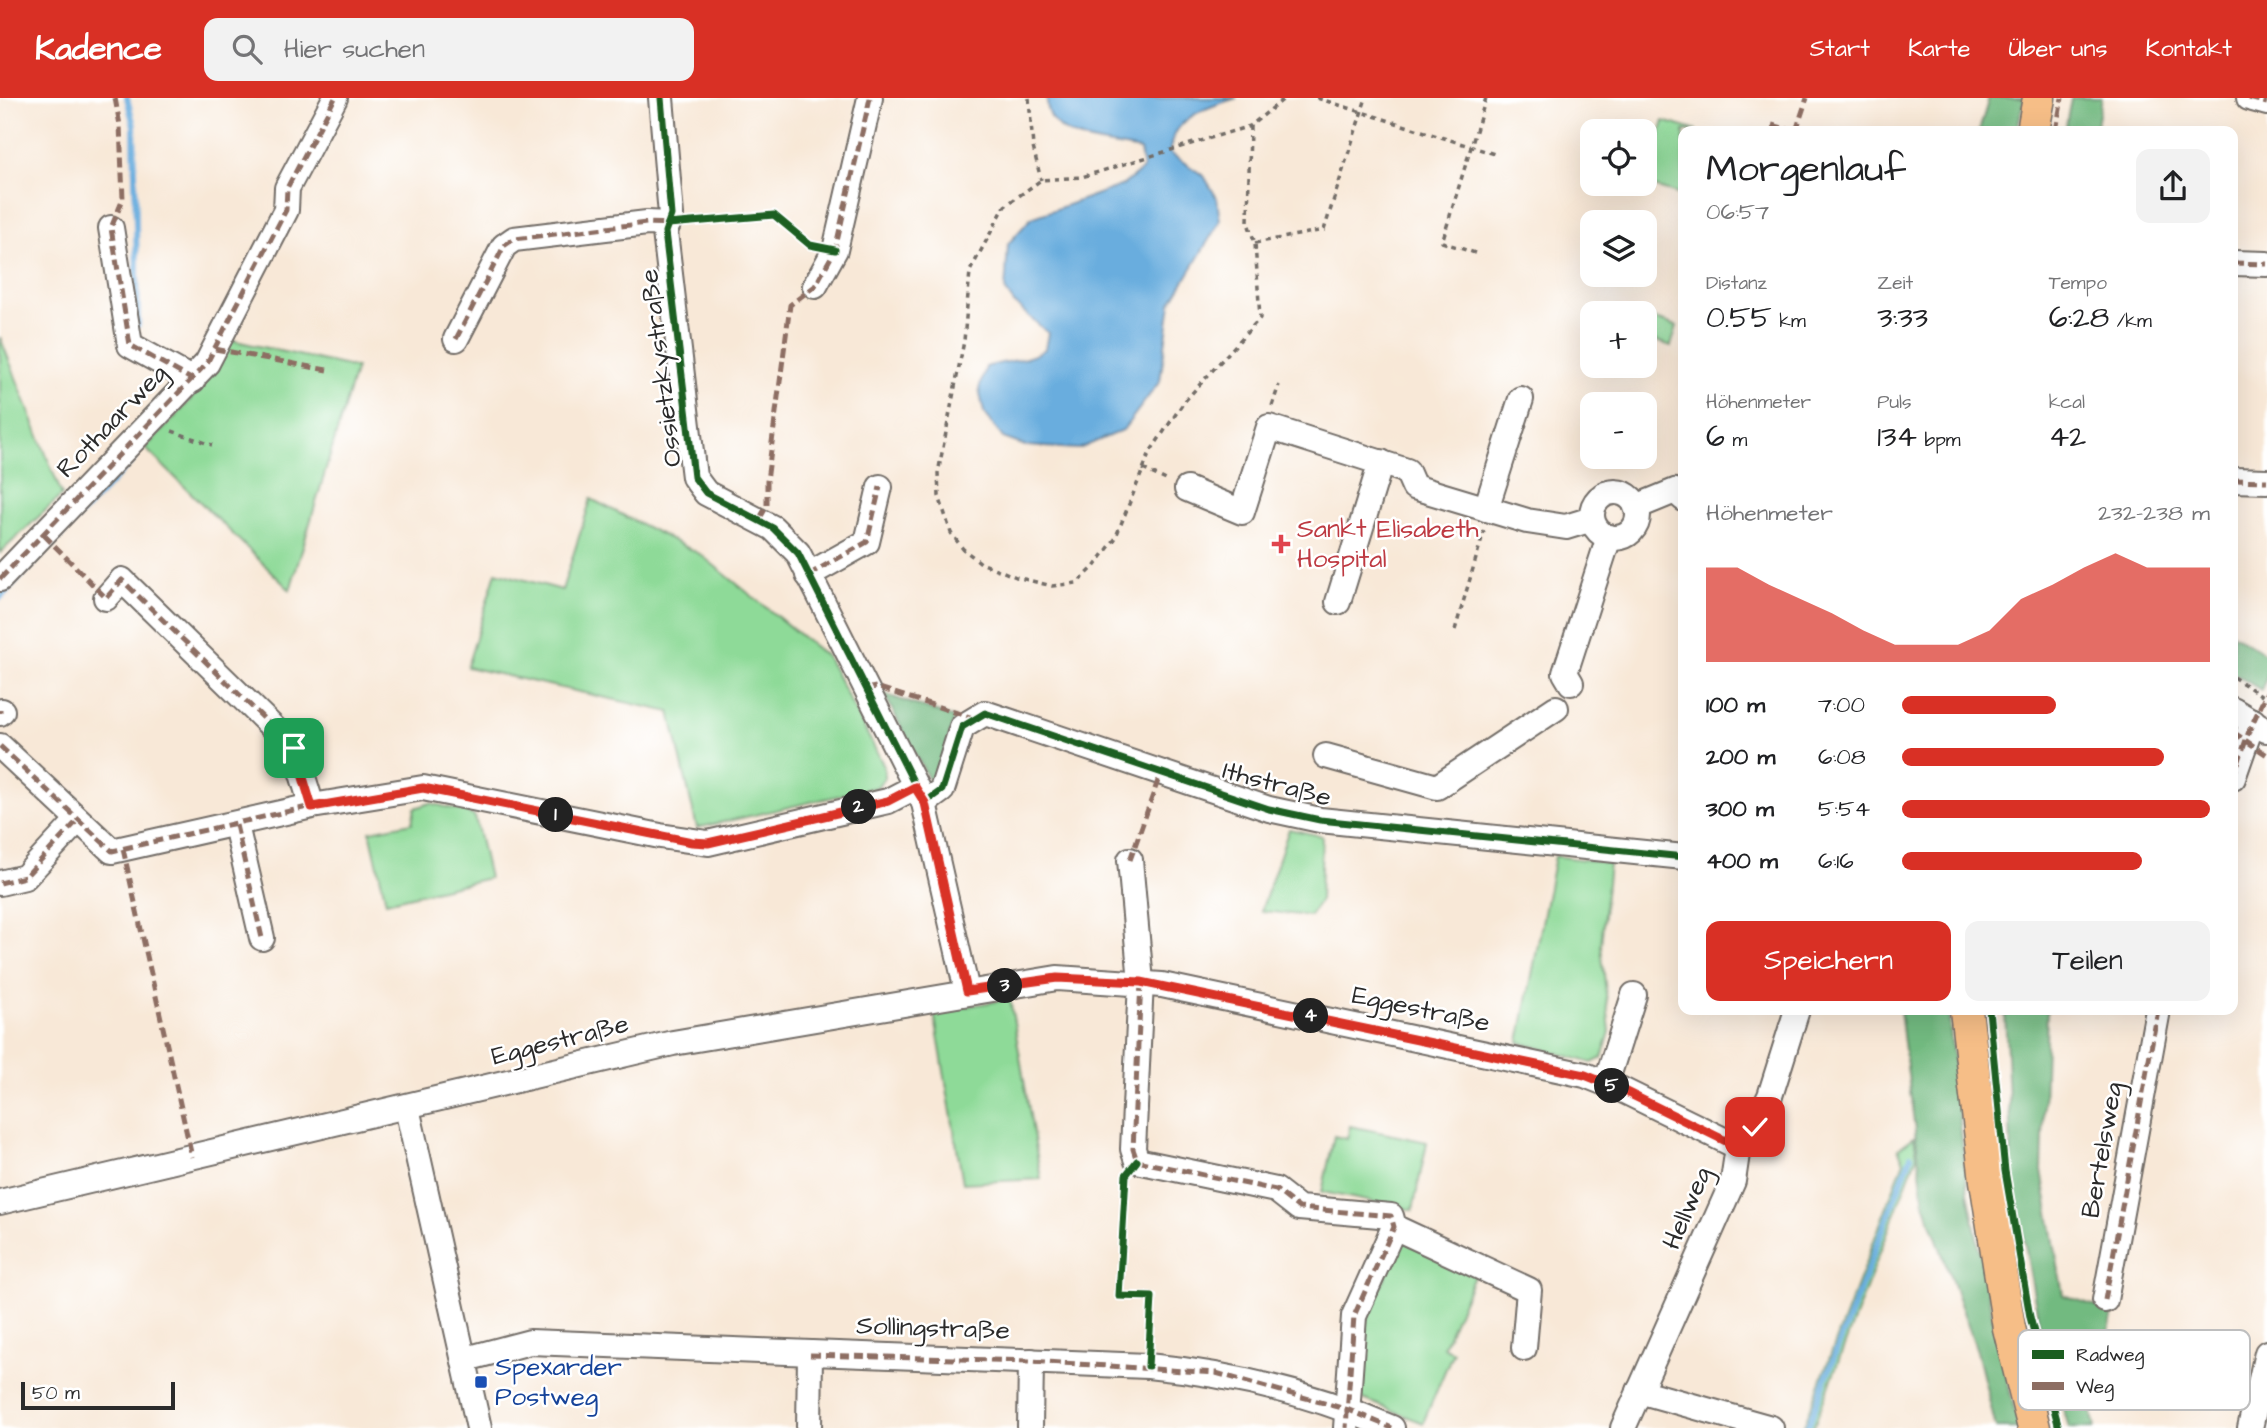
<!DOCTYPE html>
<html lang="de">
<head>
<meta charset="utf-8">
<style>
	:root { --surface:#fff; --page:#f2f2f2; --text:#202124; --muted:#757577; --accent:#d93025 }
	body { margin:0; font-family:"Architects Daughter",sans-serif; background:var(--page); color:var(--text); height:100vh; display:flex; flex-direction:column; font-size:26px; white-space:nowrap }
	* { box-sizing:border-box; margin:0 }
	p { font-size:23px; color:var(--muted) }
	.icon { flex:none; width:38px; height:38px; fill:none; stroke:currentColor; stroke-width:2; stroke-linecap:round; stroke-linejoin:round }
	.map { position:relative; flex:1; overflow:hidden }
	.drawer { position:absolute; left:1678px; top:28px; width:560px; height:889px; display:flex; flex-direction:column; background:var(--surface); border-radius:14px; box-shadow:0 7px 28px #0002 }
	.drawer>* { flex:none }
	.buttons { position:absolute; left:1580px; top:21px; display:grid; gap:14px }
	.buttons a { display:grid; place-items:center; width:77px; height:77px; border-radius:14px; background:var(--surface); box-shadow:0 7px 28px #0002; font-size:35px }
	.scale { position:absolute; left:21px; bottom:18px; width:154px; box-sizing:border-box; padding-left:7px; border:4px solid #2b2b2b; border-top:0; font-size:19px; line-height:24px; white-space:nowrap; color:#2b2b2b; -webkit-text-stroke:5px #fff; paint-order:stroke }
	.pin { position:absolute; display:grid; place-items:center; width:60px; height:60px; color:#fff; margin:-30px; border-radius:14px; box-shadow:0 4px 10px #0006 }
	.km { position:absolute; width:35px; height:35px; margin:-18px; border-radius:50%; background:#222; color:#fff; font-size:19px; line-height:35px; text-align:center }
	.round { display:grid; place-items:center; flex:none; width:74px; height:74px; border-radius:14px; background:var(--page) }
	.overview { display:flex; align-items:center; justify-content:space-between; height:119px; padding:0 28px }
	h1 { font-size:38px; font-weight:600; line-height:52px }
	.metrics { display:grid; grid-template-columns:repeat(3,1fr); gap:10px; height:119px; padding:7px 28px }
	.metrics div { display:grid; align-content:center }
	.metrics b { font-size:30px; font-weight:600 }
	.metrics small { font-size:19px; font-weight:400 }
	.metrics p { font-size:19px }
	.chart { height:196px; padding:14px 28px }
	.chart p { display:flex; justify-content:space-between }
	.chart svg { width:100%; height:126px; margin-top:7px; fill:var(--accent); opacity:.7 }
	.cta { display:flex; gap:14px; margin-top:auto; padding:14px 28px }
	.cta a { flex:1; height:80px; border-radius:14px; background:var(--accent); color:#fff; font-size:28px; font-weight:600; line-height:80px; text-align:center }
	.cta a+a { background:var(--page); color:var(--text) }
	ul { padding:0 28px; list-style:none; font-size:23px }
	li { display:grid; grid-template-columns:112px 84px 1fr; align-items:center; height:52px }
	li i { height:18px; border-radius:9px; background:var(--accent) }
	header { display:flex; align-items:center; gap:42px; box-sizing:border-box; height:98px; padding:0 35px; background:var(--accent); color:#fff }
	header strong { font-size:33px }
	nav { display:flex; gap:38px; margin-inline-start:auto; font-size:24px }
	.search { width:490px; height:63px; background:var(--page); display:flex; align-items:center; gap:18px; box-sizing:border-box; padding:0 24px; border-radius:14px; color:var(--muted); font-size:26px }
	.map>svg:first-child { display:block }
	.green { fill:#8eda98; stroke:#5c8262; stroke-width:2 }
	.forest { fill:#72ba80; stroke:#4e7256; stroke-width:2 }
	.water { fill:#69adde; stroke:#4a6c84; stroke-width:2 }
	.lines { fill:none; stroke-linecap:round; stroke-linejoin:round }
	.stream { stroke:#69adde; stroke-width:6 }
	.minor-casing { stroke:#736d67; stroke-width:28 }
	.major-casing { stroke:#736d67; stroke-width:35 }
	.path { stroke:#736d67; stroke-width:3.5; stroke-dasharray:5 5; stroke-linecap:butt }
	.minor { stroke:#fff; stroke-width:24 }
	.major { stroke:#f6be87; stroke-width:32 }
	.quiet { stroke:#8d6e63; stroke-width:5; stroke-dasharray:10 5; stroke-linecap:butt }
	.cycleway-casing { stroke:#fff; stroke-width:11 }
	.cycleway { stroke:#1b5e20; stroke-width:7 }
	.route-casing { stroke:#fff; stroke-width:14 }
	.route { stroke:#d93025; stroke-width:9 }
	.health-dot { fill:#e0444e; stroke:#fff; stroke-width:2.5 }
	.transit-dot { fill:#1a4fb4; stroke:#fff; stroke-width:2.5 }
	.labels { text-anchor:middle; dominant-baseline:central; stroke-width:5; stroke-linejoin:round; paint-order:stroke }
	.street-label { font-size:26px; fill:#2b2b2b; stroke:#fff }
	.health-label { font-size:26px; fill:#be3a42; stroke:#fff; text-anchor:start }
	.transit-label { font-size:26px; fill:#164399; stroke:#fff; text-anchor:start }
	.key { fill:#fff; stroke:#bfbfbf; stroke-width:2 }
	.key-label { font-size:19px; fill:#2b2b2b }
</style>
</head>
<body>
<header>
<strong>Kadence</strong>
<div class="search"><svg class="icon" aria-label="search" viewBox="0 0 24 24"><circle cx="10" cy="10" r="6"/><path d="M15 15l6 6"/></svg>Hier suchen</div>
<nav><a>Start</a><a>Karte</a><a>Über uns</a><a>Kontakt</a></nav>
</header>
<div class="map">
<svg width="2267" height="1330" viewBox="0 0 2267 1330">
	<rect width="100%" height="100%" fill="#fff"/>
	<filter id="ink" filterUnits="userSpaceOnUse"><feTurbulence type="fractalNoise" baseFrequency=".0143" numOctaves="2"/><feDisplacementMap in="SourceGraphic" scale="14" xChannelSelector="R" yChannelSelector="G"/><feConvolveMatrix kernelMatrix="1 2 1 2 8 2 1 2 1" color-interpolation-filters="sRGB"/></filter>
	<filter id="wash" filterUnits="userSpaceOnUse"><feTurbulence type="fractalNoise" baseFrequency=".00686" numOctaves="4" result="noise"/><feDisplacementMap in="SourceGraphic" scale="28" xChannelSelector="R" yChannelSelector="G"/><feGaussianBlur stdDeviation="1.57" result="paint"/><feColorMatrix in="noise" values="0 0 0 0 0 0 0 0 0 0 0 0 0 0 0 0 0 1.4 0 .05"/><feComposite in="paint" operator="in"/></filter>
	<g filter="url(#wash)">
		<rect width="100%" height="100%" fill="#f8e8d7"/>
		<g class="green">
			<path d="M1664 23 1697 33H1684L1683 98 1645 86Z"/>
			<path d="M1645 218 1677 228 1671 248 1645 239Z"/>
			<path d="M0 239 62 397 0 455Z"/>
			<path d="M231 242 356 270 290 492 145 350C179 316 209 285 231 242Z"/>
			<path d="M591 401 700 456 827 559 884 668V680L877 689 697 730 670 614 467 569 496 474 562 492Z"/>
			<path d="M430 705 466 714 475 719 489 780 386 804 370 733 412 725 415 710Z"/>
			<path d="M1289 731 1322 738 1320 802 1310 818 1261 813Z"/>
			<path d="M1555 758 1609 765 1601 847 1610 934 1602 960 1592 965 1519 944Z"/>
			<path d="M1010 901 1041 1081 963 1085 934 914Z"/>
			<path d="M1350 1028 1427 1044 1413 1112 1322 1094 1334 1038 1347 1041Z"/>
			<path d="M1914 1039 1917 1057 1813 1330H1803L1904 1063 1898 1051Z"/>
			<path d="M1402 1141 1476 1174 1443 1249 1453 1254 1423 1325 1361 1300 1362 1232Z"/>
		</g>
		<g class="forest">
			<path d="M1989 0H2024L2017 33H1979Z"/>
			<path d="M2071 0H2102L2096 33H2065Z"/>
			<path d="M2233 536 2267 557V579L2261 592 2233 575Z"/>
			<path d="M884 596 954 620 938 677 933 681 928 680Z"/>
			<path d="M1900 912H1948L1967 1089 1996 1236 2019 1330H1996L1977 1253 1924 1105Z"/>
			<path d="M2005 912H2047L2042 1073 2063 1197 2113 1214 2092 1316 2095 1330H2069L2038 1220 2012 1073Z"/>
		</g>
		<path class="water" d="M1047 0H1237C1208 9 1171 19 1170 55L1204 78 1217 100 1220 123 1171 205 1160 283 1123 332 1079 351 1025 348 1003 340 984 314 979 291 986 269C1006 262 1027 264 1045 251L1048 235 1014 205 1005 192 1008 146 1031 120 1123 87 1143 71 1140 52C1109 45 1045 45 1047 0Z"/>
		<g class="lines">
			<g class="stream">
				<path d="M127 0 134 28 138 227"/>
				<path d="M0 500 133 362"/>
				<path d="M1807 1330 1911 1058"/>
			</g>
		</g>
	</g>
	<g filter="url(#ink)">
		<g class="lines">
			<defs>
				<g id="minor">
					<path d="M661 0 671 117 665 134 694 379 706 395 773 430 798 455 924 705 967 893"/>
					<path d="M2249 0 2267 5"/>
					<path d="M111 130 130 247 193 282"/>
					<path d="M2233 165 2267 166"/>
					<path d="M815 188 835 152 870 0"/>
					<path d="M456 241 504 148 514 141 647 125 668 126"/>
					<path d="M2233 382 2267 383"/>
					<path d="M1187 391 1242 414 1269 329 1407 373 1414 389 1527 423 1566 429 1592 421"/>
					<circle cx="1615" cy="417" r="23"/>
					<path d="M1636 409 1675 393 1684 401"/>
					<path d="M1486 411 1521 301"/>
					<path d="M808 477 867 444 880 389"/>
					<path d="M0 481 207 265 286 112 287 90 335 0"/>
					<path d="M106 500 122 482 294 650 312 708"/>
					<path d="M1338 504 1381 364"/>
					<path d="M1571 585 1565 575 1609 439"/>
					<path d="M2233 612 2266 632"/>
					<path d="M0 615 2 613"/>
					<path d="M0 648 112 753 312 708 423 690 660 738 708 745 888 703 915 689"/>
					<path d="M1326 658 1437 689 1556 610"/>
					<path d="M2233 680 2253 623"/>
					<path d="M924 705 942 692 962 629 985 615 1269 711 1320 722 1684 759"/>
					<path d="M236 727 262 840"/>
					<path d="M1130 762 1141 884 1133 1051 1137 1063 1276 1092 1299 1110 1391 1118 1394 1129 1354 1218 1346 1330"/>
					<path d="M0 785 25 779 78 722"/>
					<path d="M1606 985 1634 897"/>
					<path d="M407 1010 479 1330"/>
					<path d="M0 1104 673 945 1057 880 1162 887 1585 977 1620 991 1738 1049"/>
					<path d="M1394 1129 1529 1192 1524 1250"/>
					<path d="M2105 1202 2158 912"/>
					<path d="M466 1261 530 1244 1148 1268C1232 1276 1314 1296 1392 1330"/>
					<path d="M1639 1293 1771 1330"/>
					<path d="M809 1330 810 1257"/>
					<path d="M1030 1330 1031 1263"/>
					<path d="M1623 1330 1733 1083 1738 1049 1755 1029 1770 998 1797 912"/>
					<path d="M2250 1330 2267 1255"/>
				</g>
				<g id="major">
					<path d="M2033 33 2039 0"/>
					<path d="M1966 912 1986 1083 2009 1230 2034 1330"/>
				</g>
			</defs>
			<use href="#minor" class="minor-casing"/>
			<use href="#major" class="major-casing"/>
			<g class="path">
				<path d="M1029 0 1033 49 1041 82"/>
				<path d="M1317 0 1498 57"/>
				<path d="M1250 28 1248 125 1255 145 1260 220 1184 304 1150 354 1115 441 1094 469 1077 485 1052 488 1016 479 981 465 963 451 951 435 939 398 938 375 964 243 970 173 1005 108 1041 82 1082 79 1250 28 1285 0"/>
				<path d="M1255 145 1324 132 1366 0"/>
				<path d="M1475 155 1442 144 1486 0"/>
				<path d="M1272 308 1279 287"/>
				<path d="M172 333 212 347"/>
				<path d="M1143 371 1166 382"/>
				<path d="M1455 532 1484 433"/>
				<path d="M2233 579 2267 601"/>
			</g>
			<use href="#minor" class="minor"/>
			<use href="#major" class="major"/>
			<g class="quiet">
				<path d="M115 0 120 27 123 101 111 130 130 247 193 282"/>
				<path d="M2249 0 2267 5"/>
				<path d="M1772 27 1794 33"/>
				<path d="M1796 33 1807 0"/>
				<path d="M2056 33 2062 0"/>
				<path d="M2233 165 2267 166"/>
				<path d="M456 241 504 148 514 141 647 125 672 126"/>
				<path d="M215 251 327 272"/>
				<path d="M2233 382 2267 383"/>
				<path d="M760 420 767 408V383L790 207 815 188 835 152 870 0"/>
				<path d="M44 437 106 500 122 482 294 650 312 708"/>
				<path d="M808 477 867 444 880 389"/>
				<path d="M0 481 207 265 286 112 287 90 335 0"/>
				<path d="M866 591 876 589 973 620"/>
				<path d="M0 612V615"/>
				<path d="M2233 634 2267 657"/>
				<path d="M0 648 112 753 312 708 423 690 660 738 708 745 888 703 915 689"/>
				<path d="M2233 680 2249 633 2267 594"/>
				<path d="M921 699 967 893"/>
				<path d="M236 727 262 840"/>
				<path d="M123 751 192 1059"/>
				<path d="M1130 762 1161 674"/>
				<path d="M0 785 25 779 78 722"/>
				<path d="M1141 884 1133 1051 1137 1063 1276 1092 1299 1110 1391 1118 1394 1129 1354 1218 1346 1330"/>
				<path d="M2105 1202 2158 912"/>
				<path d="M810 1257 1031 1263 1216 1275 1349 1312 1392 1330"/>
			</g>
			<defs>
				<g id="cycleway">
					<path d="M661 0 671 117 665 134 694 379 706 395 773 430 798 455 924 705 942 692 962 629 985 615 1269 711 1320 722 1684 759"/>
					<path d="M668 126 774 117 810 147 835 152"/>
					<path d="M1989 912 2005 1073 2030 1219 2059 1330"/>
					<path d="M1137 1063 1126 1077 1119 1198 1152 1199 1148 1268"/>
				</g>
			</defs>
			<use href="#cycleway" class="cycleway-casing"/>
			<use href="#cycleway" class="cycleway"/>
		</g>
	</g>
	<g class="lines" filter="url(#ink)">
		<defs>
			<path id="route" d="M294 650 312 709 423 690 692 744 708 745 888 703 915 689 925 705 967 893 1057 880 1141 884 1585 977 1620 991 1738 1049 1755 1029"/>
		</defs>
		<use href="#route" class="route-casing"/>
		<use href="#route" class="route"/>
	</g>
	<path class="health-dot" d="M1277.5 435.5h7v7h7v7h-7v7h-7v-7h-7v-7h7z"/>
	<rect class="transit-dot" x="474" y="1277" width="14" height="14" rx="3.5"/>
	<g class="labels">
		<g class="street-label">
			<text transform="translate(661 270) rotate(-97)">Ossietzkystraße</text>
			<text transform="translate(112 323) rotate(-46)">Rothaarweg</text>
			<text transform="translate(1277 686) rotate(15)">Ithstraße</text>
			<text transform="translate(1421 911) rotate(12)">Eggestraße</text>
			<text transform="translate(560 942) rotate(-14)">Eggestraße</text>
			<text transform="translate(2102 1052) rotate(-80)">Bertelsweg</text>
			<text transform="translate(1687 1110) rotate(-67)">Hellweg</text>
			<text transform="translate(933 1230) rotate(2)">Sollingstraße</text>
		</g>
		<g class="health-label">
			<text x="1297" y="431">Sankt Elisabeth<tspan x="1297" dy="30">Hospital</tspan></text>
		</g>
		<g class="transit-label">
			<text x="495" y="1269">Spexarder<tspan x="495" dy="30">Postweg</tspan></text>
		</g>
	</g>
	<rect x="2018" y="1232" width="232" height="80" rx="10" class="key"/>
	<rect x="2032" y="1252" width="32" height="9" fill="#1b5e20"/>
	<rect x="2032" y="1284" width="32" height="8" fill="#8d6e63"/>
	<g class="key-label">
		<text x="2076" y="1263">Radweg</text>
		<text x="2076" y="1295">Weg</text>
	</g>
</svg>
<div class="buttons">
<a><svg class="icon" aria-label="locate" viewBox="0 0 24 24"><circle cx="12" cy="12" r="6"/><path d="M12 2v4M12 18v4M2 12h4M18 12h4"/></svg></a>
<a><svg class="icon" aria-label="layers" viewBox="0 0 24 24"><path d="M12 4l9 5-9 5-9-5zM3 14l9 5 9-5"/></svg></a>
<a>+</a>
<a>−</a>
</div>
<div class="scale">50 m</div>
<div class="pin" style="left:294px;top:650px;background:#1e9e55"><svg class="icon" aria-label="arrive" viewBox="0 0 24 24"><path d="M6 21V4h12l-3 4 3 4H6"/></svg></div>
<div class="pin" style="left:1755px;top:1029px;background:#d93025"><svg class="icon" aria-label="check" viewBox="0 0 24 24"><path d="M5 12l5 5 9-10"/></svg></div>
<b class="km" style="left:556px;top:717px">1</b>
<b class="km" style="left:859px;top:709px">2</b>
<b class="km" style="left:1005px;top:888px">3</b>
<b class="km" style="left:1311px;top:918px">4</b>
<b class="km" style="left:1612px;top:988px">5</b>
<section class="drawer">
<div class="overview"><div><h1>Morgenlauf</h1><p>06:57</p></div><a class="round"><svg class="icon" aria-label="share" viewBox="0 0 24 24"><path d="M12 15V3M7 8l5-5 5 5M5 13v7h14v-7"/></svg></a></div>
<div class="metrics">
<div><p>Distanz</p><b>0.55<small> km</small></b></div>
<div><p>Zeit</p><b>3:33</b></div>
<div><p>Tempo</p><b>6:28<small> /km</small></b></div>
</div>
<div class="metrics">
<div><p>Höhenmeter</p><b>6<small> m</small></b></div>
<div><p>Puls</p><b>134<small> bpm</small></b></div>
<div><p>kcal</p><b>42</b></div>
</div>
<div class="chart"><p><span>Höhenmeter</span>232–238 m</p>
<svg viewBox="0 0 160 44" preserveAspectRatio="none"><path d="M0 44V11L10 11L20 17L30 22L40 27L50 33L60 38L70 38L80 38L90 33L100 22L110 17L120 11L130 6L140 11L150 11L160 11V44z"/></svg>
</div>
<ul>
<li><b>100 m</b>7:00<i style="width:50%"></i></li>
<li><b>200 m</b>6:08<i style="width:85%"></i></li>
<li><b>300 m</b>5:54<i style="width:100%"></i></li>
<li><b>400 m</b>6:16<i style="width:78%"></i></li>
</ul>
<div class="cta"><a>Speichern</a><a>Teilen</a></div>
</section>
</div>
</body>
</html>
